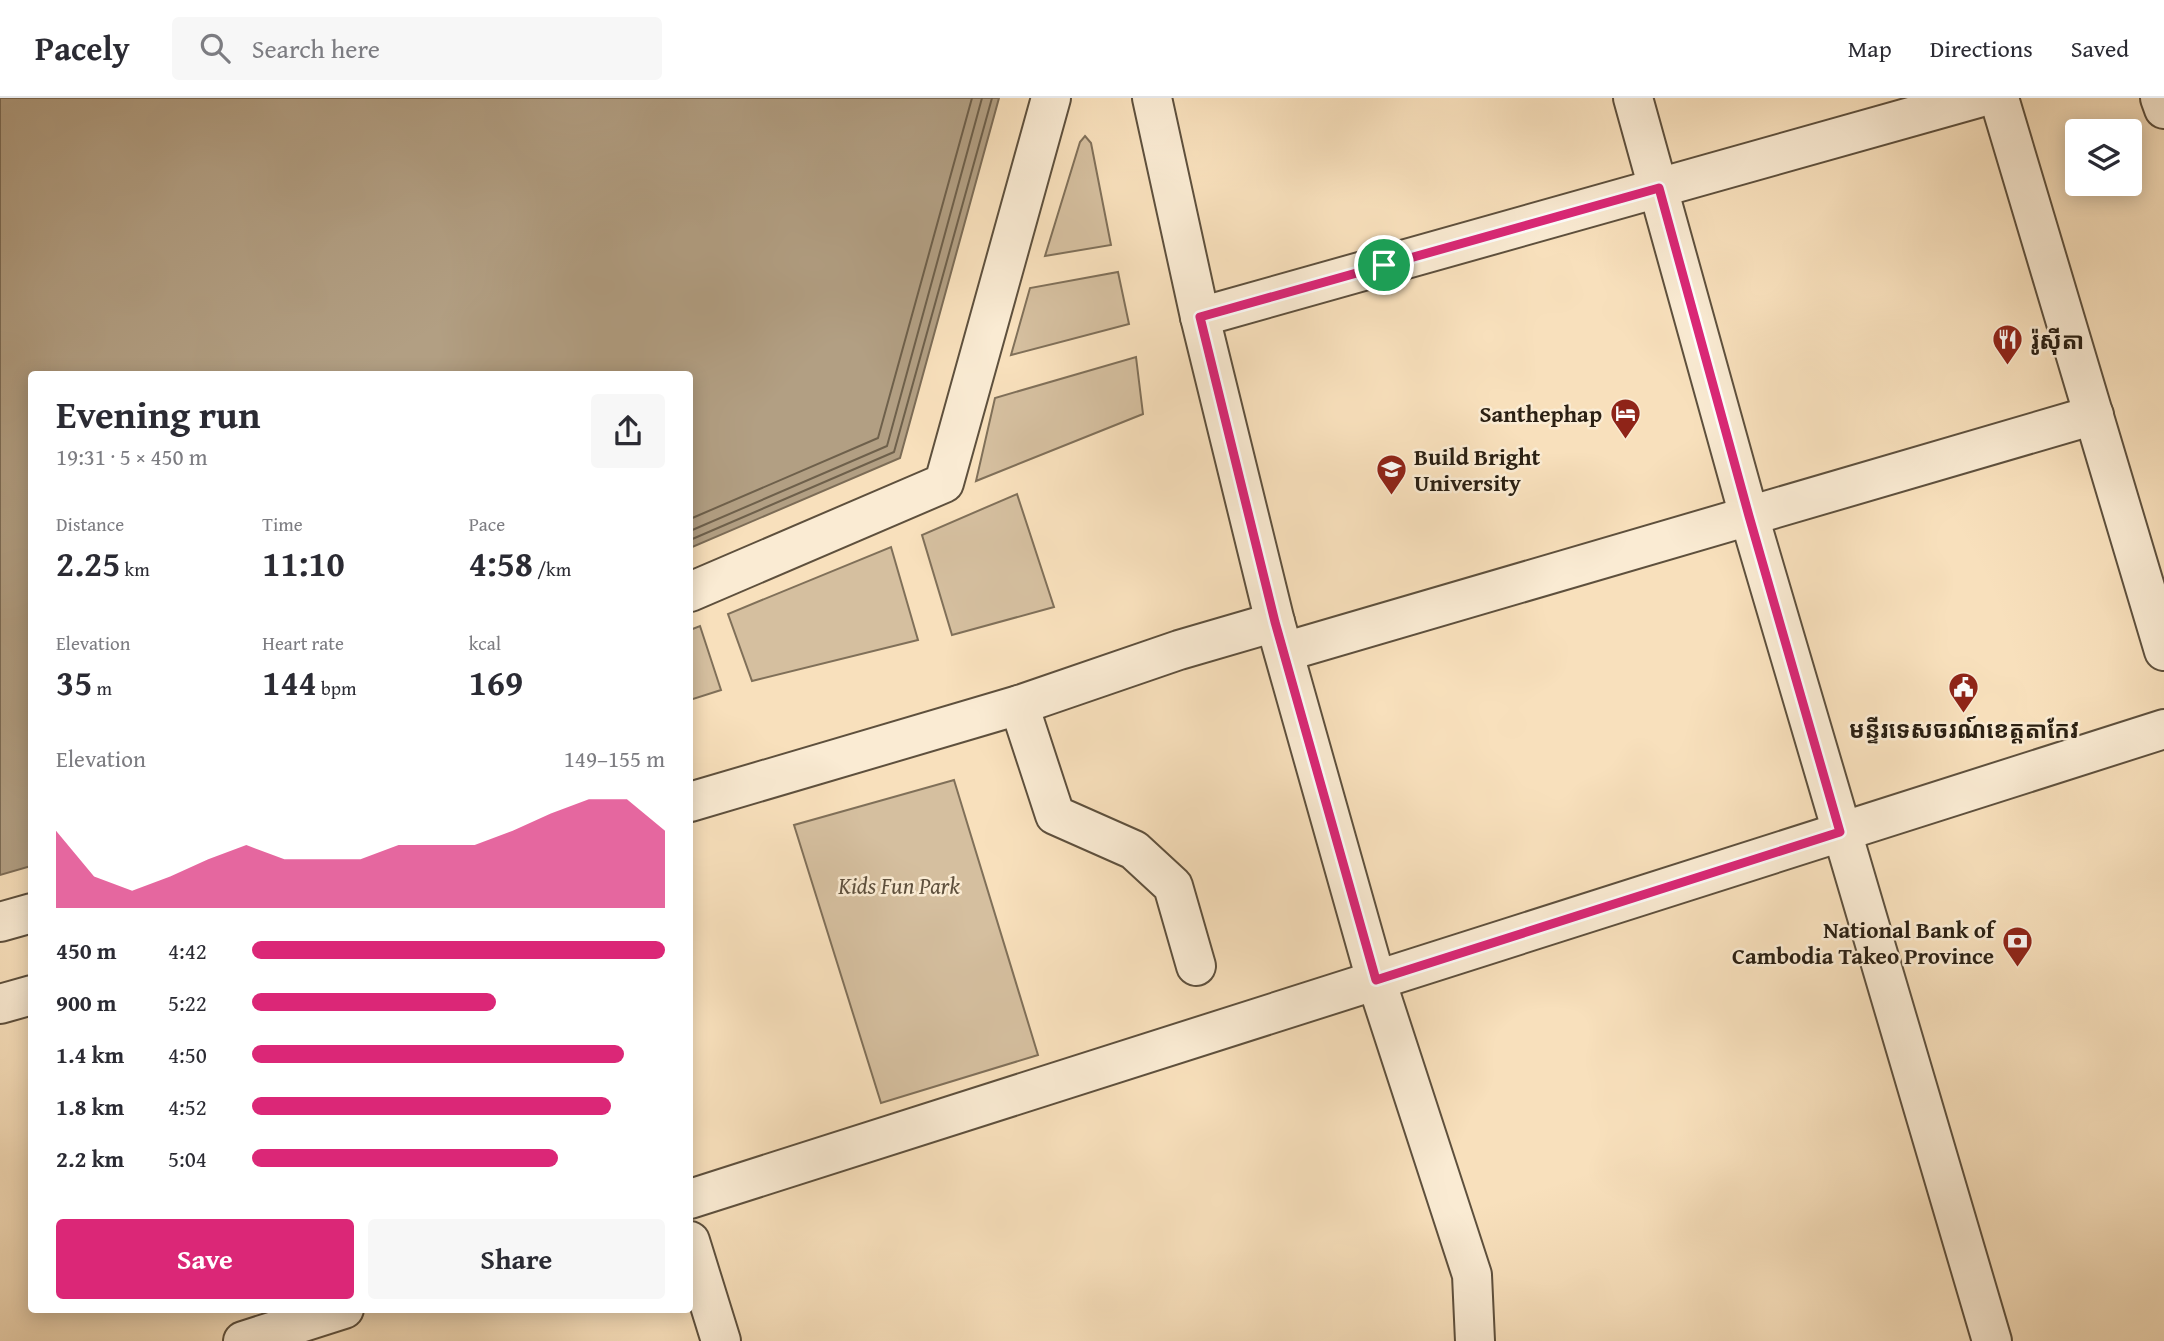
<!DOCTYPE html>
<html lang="en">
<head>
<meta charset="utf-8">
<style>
	:root { --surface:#fff; --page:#f7f7f7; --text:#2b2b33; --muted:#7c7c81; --line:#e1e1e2; --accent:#db2777 }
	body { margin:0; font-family:"Gentium Book Plus","Noto Sans Khmer",serif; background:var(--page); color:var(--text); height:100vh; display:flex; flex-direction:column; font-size:26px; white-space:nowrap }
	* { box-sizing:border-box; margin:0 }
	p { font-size:23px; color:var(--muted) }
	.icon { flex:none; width:38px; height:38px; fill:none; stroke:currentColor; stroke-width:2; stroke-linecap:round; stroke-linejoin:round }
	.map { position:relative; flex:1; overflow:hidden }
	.drawer { position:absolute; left:28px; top:273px; width:665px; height:942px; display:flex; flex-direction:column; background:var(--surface); border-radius:7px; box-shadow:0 4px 18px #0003 }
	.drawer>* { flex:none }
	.buttons { position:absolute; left:2065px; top:21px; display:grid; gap:14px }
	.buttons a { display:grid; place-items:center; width:77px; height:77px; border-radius:7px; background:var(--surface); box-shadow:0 4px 18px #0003; font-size:35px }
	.pin { position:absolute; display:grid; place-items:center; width:60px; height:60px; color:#fff; margin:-30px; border:4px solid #fff; border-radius:50%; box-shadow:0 2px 7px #0007 }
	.round { display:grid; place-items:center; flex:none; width:74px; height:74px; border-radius:7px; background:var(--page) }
	.head { display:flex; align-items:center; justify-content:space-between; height:119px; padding:0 28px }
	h1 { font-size:38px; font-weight:700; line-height:52px }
	.metrics { display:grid; grid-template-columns:repeat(3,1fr); gap:10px; height:119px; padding:7px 28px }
	.metrics div { display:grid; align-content:center }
	.metrics b { font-size:35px; font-weight:700 }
	.metrics small { font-size:19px; font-weight:400 }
	.metrics p { font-size:19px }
	.chart { height:196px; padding:14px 28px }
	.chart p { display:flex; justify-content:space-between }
	.chart svg { width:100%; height:126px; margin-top:7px; fill:var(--accent); opacity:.7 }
	.button { display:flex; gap:14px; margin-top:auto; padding:14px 28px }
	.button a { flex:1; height:80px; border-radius:7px; background:var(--accent); color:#fff; font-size:28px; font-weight:700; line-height:80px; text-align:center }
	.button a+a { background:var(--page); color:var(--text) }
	ul { padding:0 28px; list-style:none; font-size:23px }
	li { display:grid; grid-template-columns:112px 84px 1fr; align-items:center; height:52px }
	li i { height:18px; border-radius:9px; background:var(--accent) }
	header { display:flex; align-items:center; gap:42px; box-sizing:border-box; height:98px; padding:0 35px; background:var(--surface); border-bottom:2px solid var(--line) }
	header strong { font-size:33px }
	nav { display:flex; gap:38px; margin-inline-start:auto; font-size:24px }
	.search { width:490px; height:63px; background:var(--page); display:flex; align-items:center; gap:18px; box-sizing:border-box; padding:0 24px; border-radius:7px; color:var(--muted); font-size:26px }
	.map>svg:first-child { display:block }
	.green { fill:#d5bf9f; stroke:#807059; stroke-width:2 }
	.water { fill:#b29f83; stroke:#7c6c56; stroke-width:2 }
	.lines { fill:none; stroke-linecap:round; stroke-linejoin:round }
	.shore { stroke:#6e604b; stroke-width:2 }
	.minor-casing { stroke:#5e503d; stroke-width:42 }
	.minor { stroke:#faebd3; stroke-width:38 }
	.route-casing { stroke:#fff; stroke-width:14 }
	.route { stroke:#db2777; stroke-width:9 }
	.labels { text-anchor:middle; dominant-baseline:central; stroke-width:5; stroke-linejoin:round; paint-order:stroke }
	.poi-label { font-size:23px; font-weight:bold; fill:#2b2013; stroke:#faebd3; text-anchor:start }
	.park-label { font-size:23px; font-style:italic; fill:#5e503d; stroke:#faebd3 }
</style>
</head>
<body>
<header>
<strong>Pacely</strong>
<div class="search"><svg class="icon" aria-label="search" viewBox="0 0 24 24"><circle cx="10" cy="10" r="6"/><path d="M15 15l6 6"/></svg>Search here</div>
<nav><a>Map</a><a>Directions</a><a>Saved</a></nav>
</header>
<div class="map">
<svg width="2164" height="1243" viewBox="0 0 2164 1243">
	<rect width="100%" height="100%" fill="#f8e0bc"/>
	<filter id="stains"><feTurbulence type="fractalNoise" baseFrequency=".00286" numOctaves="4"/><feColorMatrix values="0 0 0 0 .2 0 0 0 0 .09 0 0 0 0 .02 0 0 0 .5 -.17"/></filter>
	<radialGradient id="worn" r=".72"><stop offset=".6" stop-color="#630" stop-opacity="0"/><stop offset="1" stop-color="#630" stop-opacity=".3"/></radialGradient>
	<g class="green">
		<path d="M1085 38 1091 45 1111 147 1045 158 1080 44Z"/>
		<path d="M1118 174 1129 226 1011 257 1030 190Z"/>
		<path d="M1136 259 1143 316 976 383 995 300Z"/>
		<path d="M1017 396 1054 509 952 537 922 437Z"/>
		<path d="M891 449 918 542 752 583 728 516Z"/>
		<path d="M700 528 721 592 690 602V532Z"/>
		<path d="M954 682 1038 957 881 1005 794 727Z"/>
	</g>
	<path class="water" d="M0 0H999L900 360 690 450V276H32L31 768 0 777Z"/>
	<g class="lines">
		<g class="shore">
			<path d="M690 421 878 340 972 0"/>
			<path d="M690 433 887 348 982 0"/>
			<path d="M690 442 894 354 992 0"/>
		</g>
		<defs>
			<g id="minor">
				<path d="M1152 0 1200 219 1275 524 1376 882 1472 1177 1475 1243"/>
				<path d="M1633 0 1749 418 1992 1243"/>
				<path d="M1999 0 2164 553"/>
				<path d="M2160 0 2164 11"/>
				<path d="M1200 219 1978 0"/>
				<path d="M690 494 944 385 1051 0"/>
				<path d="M1284 554 2094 317"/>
				<path d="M1019 607 1055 717 1134 752 1173 788 1196 868"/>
				<path d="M690 704 1019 607 1179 552 1275 524"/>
				<path d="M0 824 32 815"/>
				<path d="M0 906 32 897"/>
				<path d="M690 1101 2164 631"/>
				<path d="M690 1143 721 1243"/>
				<path d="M243 1243 344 1211"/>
			</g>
		</defs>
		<use href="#minor" class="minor-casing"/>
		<use href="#minor" class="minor"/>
	</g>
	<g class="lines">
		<defs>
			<path id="route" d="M1659 90 1749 418 1840 734 1376 882 1275 524 1200 219Z"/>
		</defs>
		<use href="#route" class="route-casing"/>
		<use href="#route" class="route"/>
	</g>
	<defs>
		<symbol id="restaurant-pin" viewBox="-11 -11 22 30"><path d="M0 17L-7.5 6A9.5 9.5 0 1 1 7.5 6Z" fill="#8f2418" stroke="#faebd3"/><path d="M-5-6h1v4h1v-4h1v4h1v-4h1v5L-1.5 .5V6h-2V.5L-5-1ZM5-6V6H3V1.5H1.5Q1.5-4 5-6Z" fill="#fff"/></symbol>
		<symbol id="hotel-pin" viewBox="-11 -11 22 30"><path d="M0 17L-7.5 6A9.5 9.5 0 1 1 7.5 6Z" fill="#8f2418" stroke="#faebd3"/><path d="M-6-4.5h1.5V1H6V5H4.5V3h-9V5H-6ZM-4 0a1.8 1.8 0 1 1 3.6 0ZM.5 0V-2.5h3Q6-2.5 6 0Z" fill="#fff"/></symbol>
		<symbol id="university-pin" viewBox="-11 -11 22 30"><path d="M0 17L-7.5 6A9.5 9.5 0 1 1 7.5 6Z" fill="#8f2418" stroke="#faebd3"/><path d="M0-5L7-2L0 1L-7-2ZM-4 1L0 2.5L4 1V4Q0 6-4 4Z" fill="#fff"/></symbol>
		<symbol id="civic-pin" viewBox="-11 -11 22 30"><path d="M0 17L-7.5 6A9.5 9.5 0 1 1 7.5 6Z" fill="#8f2418" stroke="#faebd3"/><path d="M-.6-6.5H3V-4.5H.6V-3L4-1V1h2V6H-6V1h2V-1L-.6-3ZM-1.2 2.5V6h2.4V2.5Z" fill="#fff"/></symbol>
		<symbol id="bank-pin" viewBox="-11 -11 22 30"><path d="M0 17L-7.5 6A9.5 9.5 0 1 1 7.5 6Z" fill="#8f2418" stroke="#faebd3"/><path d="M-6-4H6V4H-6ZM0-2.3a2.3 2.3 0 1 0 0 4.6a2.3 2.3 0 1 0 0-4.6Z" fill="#fff"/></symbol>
	</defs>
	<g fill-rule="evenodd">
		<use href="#restaurant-pin" x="1990" y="224" width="35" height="47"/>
		<use href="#hotel-pin" x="1608" y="298" width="35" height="47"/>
		<use href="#university-pin" x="1374" y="354" width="35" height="47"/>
		<use href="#civic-pin" x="1946" y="572" width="35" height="47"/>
		<use href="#bank-pin" x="2000" y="826" width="35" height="47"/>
	</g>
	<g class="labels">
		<g class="poi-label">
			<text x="2031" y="242">រ៉ូស៊ីតា</text>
			<text x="1602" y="315" text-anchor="end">Santhephap</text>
			<text x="1414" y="358">Build Bright<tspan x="1414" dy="26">University</tspan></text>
			<text x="1964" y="631" text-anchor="middle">មន្ទីរទេសចរណ៍ខេត្តតាកែវ</text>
			<text x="1994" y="831" text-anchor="end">National Bank of<tspan x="1994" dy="26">Cambodia Takeo Province</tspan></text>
		</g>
		<g class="park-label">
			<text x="899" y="787">Kids Fun Park</text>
		</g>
	</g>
	<rect width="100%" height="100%" filter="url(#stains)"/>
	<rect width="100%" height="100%" fill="url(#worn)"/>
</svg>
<div class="buttons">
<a><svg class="icon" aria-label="layers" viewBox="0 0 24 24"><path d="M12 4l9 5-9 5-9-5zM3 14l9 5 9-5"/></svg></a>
</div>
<div class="pin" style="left:1384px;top:167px;background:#1e9e55"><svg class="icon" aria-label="arrive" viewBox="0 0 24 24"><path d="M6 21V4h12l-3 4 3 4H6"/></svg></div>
<section class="drawer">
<div class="head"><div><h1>Evening run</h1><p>19:31 · 5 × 450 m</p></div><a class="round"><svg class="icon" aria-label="share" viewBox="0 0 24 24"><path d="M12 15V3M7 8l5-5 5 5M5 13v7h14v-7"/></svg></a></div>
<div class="metrics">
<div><p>Distance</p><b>2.25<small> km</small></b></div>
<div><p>Time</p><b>11:10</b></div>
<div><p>Pace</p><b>4:58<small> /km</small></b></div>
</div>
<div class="metrics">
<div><p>Elevation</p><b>35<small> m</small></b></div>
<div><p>Heart rate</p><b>144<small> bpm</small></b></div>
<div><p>kcal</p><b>169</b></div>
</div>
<div class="chart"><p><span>Elevation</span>149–155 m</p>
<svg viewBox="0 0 160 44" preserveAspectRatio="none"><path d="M0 44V17L10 33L20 38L30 33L40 27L50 22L60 27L70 27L80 27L90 22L100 22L110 22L120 17L130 11L140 6L150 6L160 17V44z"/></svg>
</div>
<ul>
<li><b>450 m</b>4:42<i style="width:100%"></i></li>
<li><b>900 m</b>5:22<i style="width:59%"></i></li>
<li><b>1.4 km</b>4:50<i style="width:90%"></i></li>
<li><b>1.8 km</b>4:52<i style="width:87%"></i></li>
<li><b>2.2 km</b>5:04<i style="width:74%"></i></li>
</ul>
<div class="button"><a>Save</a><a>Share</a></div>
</section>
</div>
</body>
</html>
